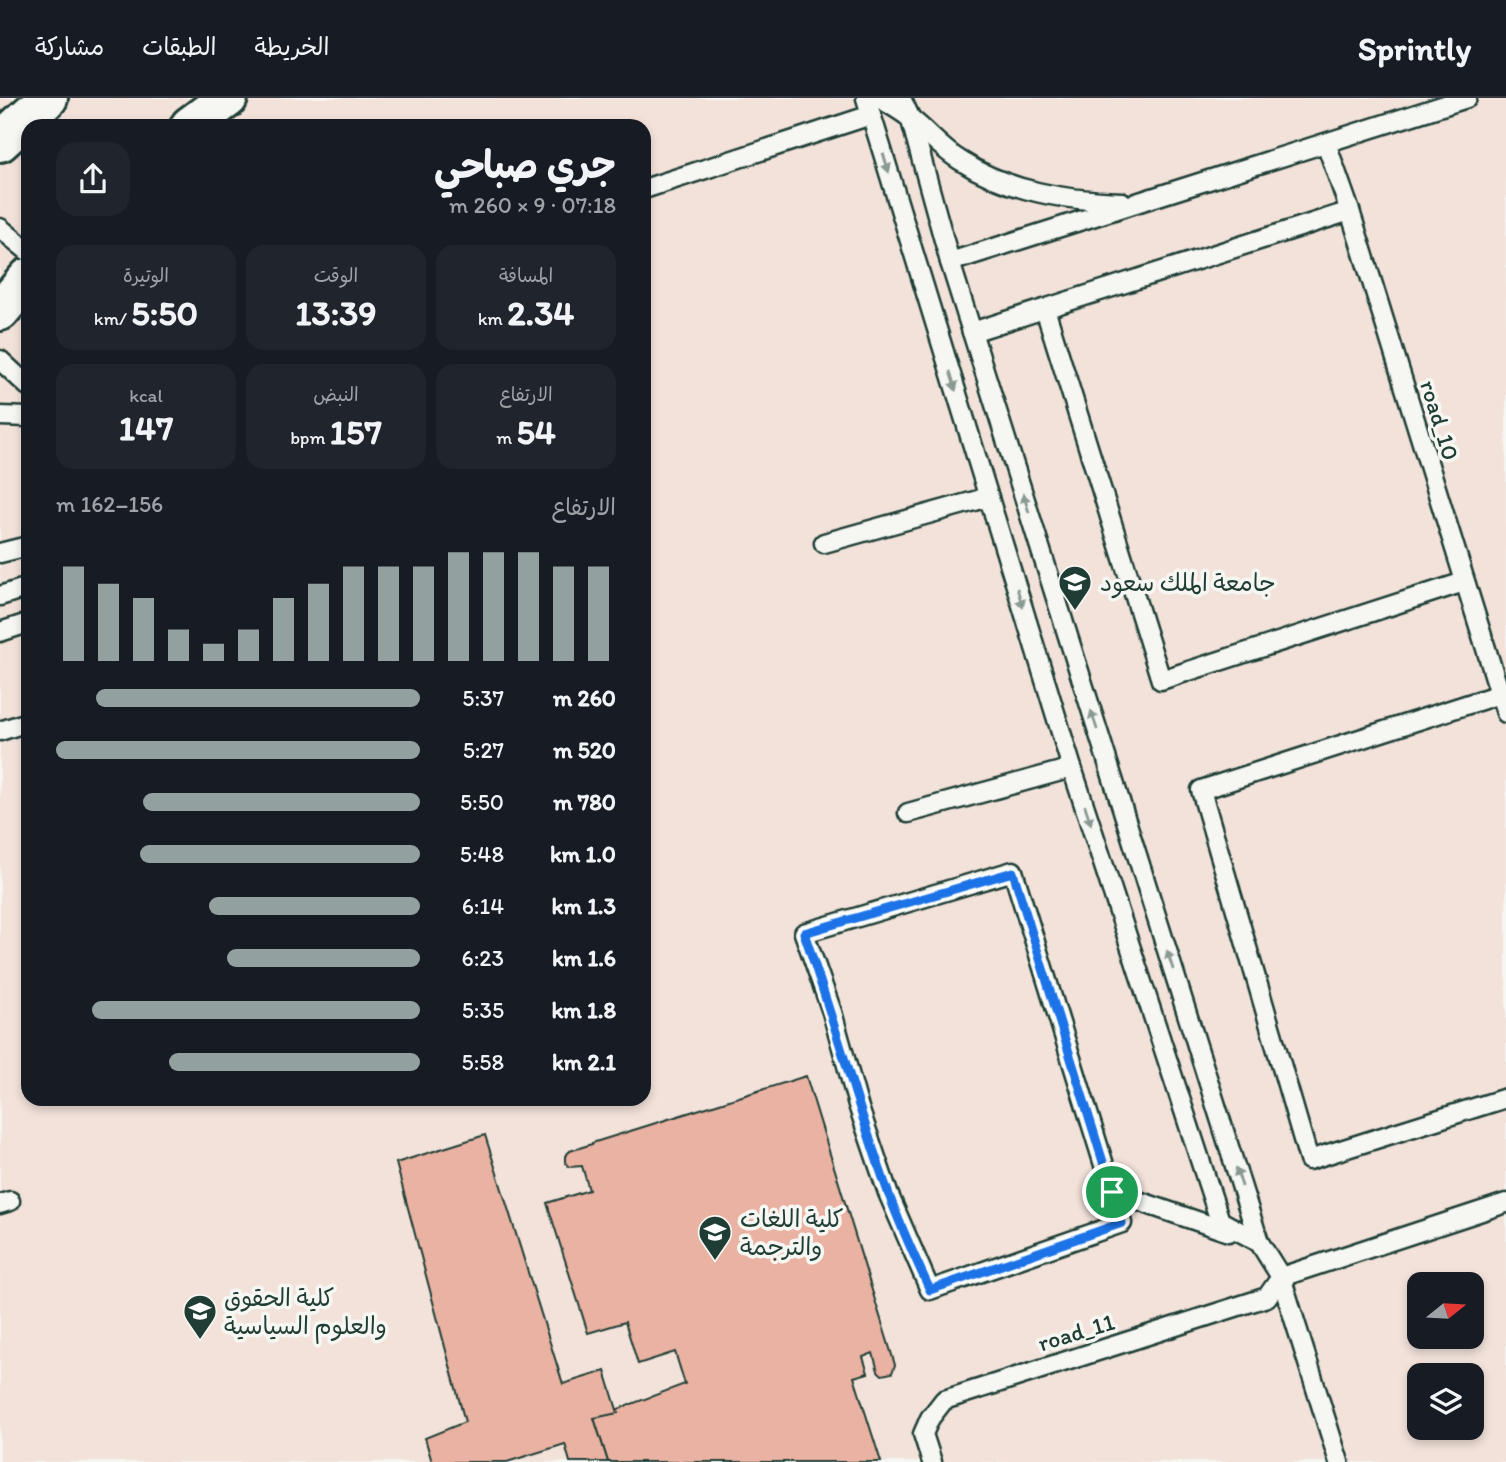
<!DOCTYPE html>
<html lang="ar">
<head>
<meta charset="utf-8">
<style>
	:root { --surface:#171b24; --page:#20242c; --text:#f1f3f6; --muted:#9ea1a6; --line:#363941; --accent:#92a19f }
	body { margin:0; font-family:Itim,"Playpen Sans Arabic",sans-serif; background:var(--page); color:var(--text); direction:rtl; height:100vh; display:flex; flex-direction:column; font-size:26px; white-space:nowrap }
	* { box-sizing:border-box; margin:0 }
	p { font-size:23px; color:var(--muted) }
	.icon { flex:none; width:38px; height:38px; fill:none; stroke:currentColor; stroke-width:2; stroke-linecap:round; stroke-linejoin:round }
	.map { position:relative; flex:1; overflow:hidden; direction:ltr }
	.side { position:absolute; left:21px; top:21px; width:630px; height:987px; display:flex; flex-direction:column; background:var(--surface); border-radius:21px; box-shadow:0 4px 10px #0003; direction:rtl }
	.side>* { flex:none }
	.needle { width:46px; rotate:72deg }
	.buttons { position:absolute; left:1407px; top:1174px; display:grid; gap:14px }
	.buttons a { display:grid; place-items:center; width:77px; height:77px; border-radius:14px; background:var(--surface); box-shadow:0 4px 10px #0003; font-size:35px }
	.pin { position:absolute; display:grid; place-items:center; width:60px; height:60px; color:#fff; margin:-30px; border:4px solid #fff; border-radius:50%; box-shadow:0 2px 7px #0007 }
	.round { display:grid; place-items:center; flex:none; width:74px; height:74px; border-radius:21px; background:var(--page) }
	.summary { display:flex; align-items:center; justify-content:space-between; height:119px; padding:0 35px }
	h1 { font-size:38px; font-weight:700; line-height:52px }
	.metrics { display:grid; grid-template-columns:repeat(3,1fr); gap:10px; height:119px; padding:7px 35px }
	.metrics div { display:grid; align-content:center; border-radius:18px; background:var(--page); text-align:center }
	.metrics b { font-size:35px; font-weight:700 }
	.metrics small { font-size:19px; font-weight:400 }
	.metrics p { font-size:19px }
	.chart { height:196px; padding:14px 35px }
	.chart p { display:flex; justify-content:space-between }
	.chart svg { width:100%; height:126px; margin-top:7px; stroke:var(--accent); stroke-width:6 }
	ul { padding:0 35px; list-style:none; font-size:23px }
	li { display:grid; grid-template-columns:112px 84px 1fr; align-items:center; height:52px }
	li i { height:18px; border-radius:9px; background:var(--accent) }
	header { display:flex; align-items:center; gap:42px; box-sizing:border-box; height:98px; padding:0 35px; background:var(--surface); border-bottom:2px solid var(--line) }
	header strong { font-size:33px }
	nav { display:flex; gap:38px; margin-inline-start:auto; font-size:24px }
	.map>svg:first-child { display:block }
	.built { fill:#f2e2da; fill-rule:evenodd }
	.building { fill:#eab2a2; stroke:#1f3d34; stroke-width:2 }
	.lines { fill:none; stroke-linecap:round; stroke-linejoin:round }
	.service-casing { stroke:#1f3d34; stroke-width:23 }
	.secondary-casing { stroke:#1f3d34; stroke-width:44 }
	.service { stroke:#f6f6f2; stroke-width:18 }
	.secondary { stroke:#f6f6f2; stroke-width:38 }
	.oneway { fill:#8a9a93 }
	.route-casing { stroke:#fff; stroke-width:14 }
	.route { stroke:#1a73e8; stroke-width:9 }
	.labels { text-anchor:middle; dominant-baseline:central; stroke-width:7; stroke-linejoin:round; paint-order:stroke }
	.street-label { font-size:24px; fill:#1f3d34; stroke:#f6f6f2 }
	.poi-label { font-size:24px; fill:#1f3d34; stroke:#f6f6f2; text-anchor:start }
</style>
</head>
<body>
<header>
<strong>Sprintly</strong>
<nav><a>الخريطة</a><a>الطبقات</a><a>مشاركة</a></nav>
</header>
<div class="map">
<svg width="1506" height="1364" viewBox="0 0 1506 1364">
	<rect width="100%" height="100%" fill="#f6f6f2"/>
	<filter id="ink" filterUnits="userSpaceOnUse"><feTurbulence type="fractalNoise" baseFrequency=".0143" numOctaves="2"/><feDisplacementMap in="SourceGraphic" scale="14" xChannelSelector="R" yChannelSelector="G"/><feConvolveMatrix kernelMatrix="1 2 1 2 8 2 1 2 1" color-interpolation-filters="sRGB"/></filter>
	<g filter="url(#ink)">
		<path class="built" d="M0 0H1506V1364H0ZM28 28H644V1001H28ZM1419 1186H1472V1239H1419ZM1419 1278H1472V1330H1419Z"/>
		<g class="building">
			<path d="M806 978 895 1267 892 1275 882 1277 878 1273 873 1255 863 1259 868 1275 854 1279 881 1364H608L594 1320 685 1286 675 1254 638 1266 625 1224 588 1235 547 1105 589 1092 582 1068 569 1069 565 1064V1058L570 1053 592 1046V1045Z"/>
			<path d="M485 1037 563 1286 605 1273 618 1315 594 1320 608 1364H570L565 1346 507 1364H432L425 1340 465 1324 396 1065Z"/>
		</g>
		<g class="lines">
			<defs>
				<g id="service">
					<path d="M866 0 1072 670 1220 1123 1259 1144"/>
					<path d="M879 0C890 7 902 13 911 21 928 34 942 52 961 63 1009 94 1066 102 1122 104"/>
					<path d="M901 0 910 19 950 164 1259 1144 1281 1179 1339 1364"/>
					<path d="M1326 45 1350 113 1506 615"/>
					<path d="M644 91 871 17"/>
					<path d="M0 130 28 153"/>
					<path d="M950 164 1467 0"/>
					<path d="M1045 211 1161 582 1464 484"/>
					<path d="M972 234 1350 113"/>
					<path d="M0 262 28 288"/>
					<path d="M0 318 28 319"/>
					<path d="M824 445 989 399"/>
					<path d="M0 455 28 448"/>
					<path d="M0 498 28 489"/>
					<path d="M0 534 28 525"/>
					<path d="M1506 594 1201 692 1309 1062 1506 1000"/>
					<path d="M0 633 28 624"/>
					<path d="M908 715 1072 670"/>
					<path d="M1013 773 1122 1125 930 1192 888 1095 858 1007 832 914 804 835Z"/>
					<path d="M1112 1094 1229 1134"/>
					<path d="M0 1106 10 1103"/>
					<path d="M1281 1179 1506 1105"/>
					<path d="M932 1364 923 1336 930 1320 944 1302 1267 1199 1281 1179"/>
				</g>
				<g id="secondary">
					<path d="M190 28 228 0"/>
					<path d="M0 44 48 0"/>
					<path d="M0 213 28 180"/>
				</g>
			</defs>
			<use href="#service" class="service-casing"/>
			<use href="#secondary" class="secondary-casing"/>
			<use href="#service" class="service"/>
			<use href="#secondary" class="secondary"/>
		</g>
		<defs><path id="oneway-solid" d="M-6-.8H1V-3.2L6.5 0L1 3.2V.8H-6Z" transform="scale(1.75)"/></defs>
		<g class="oneway">
			<use href="#oneway-solid" transform="translate(886 65) rotate(73)"/>
			<use href="#oneway-solid" transform="translate(953 283) rotate(73)"/>
			<use href="#oneway-solid" transform="translate(1026 405) rotate(-108)"/>
			<use href="#oneway-solid" transform="translate(1020 500) rotate(73)"/>
			<use href="#oneway-solid" transform="translate(1094 622) rotate(-108)"/>
			<use href="#oneway-solid" transform="translate(1088 717) rotate(72)"/>
			<use href="#oneway-solid" transform="translate(1170 862) rotate(-108)"/>
			<use href="#oneway-solid" transform="translate(1239 1079) rotate(-108)"/>
		</g>
	</g>
	<g class="lines" filter="url(#ink)">
		<defs>
			<path id="route" d="M1013 774 1122 1125 930 1192C915 1160 900 1127 888 1094 857 1009 834 921 804 835Z"/>
		</defs>
		<use href="#route" class="route-casing"/>
		<use href="#route" class="route"/>
	</g>
	<defs>
		<symbol id="university-pin" viewBox="-11 -11 22 30"><path d="M0 17L-7.5 6A9.5 9.5 0 1 1 7.5 6Z" fill="#1f3d34" stroke="#f6f6f2"/><path d="M0-5L7-2L0 1L-7-2ZM-4 1L0 2.5L4 1V4Q0 6-4 4Z" fill="#fff"/></symbol>
	</defs>
	<g fill-rule="evenodd">
		<use href="#university-pin" x="1056" y="465" width="38" height="52"/>
		<use href="#university-pin" x="696" y="1115" width="38" height="52"/>
		<use href="#university-pin" x="181" y="1194" width="38" height="52"/>
	</g>
	<g class="labels">
		<g class="street-label">
			<text transform="translate(1440 322) rotate(73)">road_10</text>
			<text transform="translate(1076 1234) rotate(-17)">road_11</text>
		</g>
		<g class="poi-label">
			<text x="1100" y="484">جامعة الملك سعود</text>
			<text x="740" y="1120">كلية اللغات<tspan x="740" dy="28">والترجمة</tspan></text>
			<text x="224" y="1199">كلية الحقوق<tspan x="224" dy="28">والعلوم السياسية</tspan></text>
		</g>
	</g>
</svg>
<div class="buttons">
<a><svg class="needle" viewBox="-14 -14 28 28"><path d="M0-13l5 13h-10z" fill="#e53935"/><path d="M0 13l5-13h-10z" fill="#9ea1a6"/></svg></a>
<a><svg class="icon" aria-label="layers" viewBox="0 0 24 24"><path d="M12 4l9 5-9 5-9-5zM3 14l9 5 9-5"/></svg></a>
</div>
<div class="pin" style="left:1112px;top:1094px;background:#1e9e55"><svg class="icon" aria-label="arrive" viewBox="0 0 24 24"><path d="M6 21V4h12l-3 4 3 4H6"/></svg></div>
<section class="side">
<div class="summary"><div><h1>جري صباحي</h1><p>07:18 · 9 × 260 m</p></div><a class="round"><svg class="icon" aria-label="share" viewBox="0 0 24 24"><path d="M12 15V3M7 8l5-5 5 5M5 13v7h14v-7"/></svg></a></div>
<div class="metrics">
<div><p>المسافة</p><b>2.34<small> km</small></b></div>
<div><p>الوقت</p><b>13:39</b></div>
<div><p>الوتيرة</p><b>5:50<small> /km</small></b></div>
</div>
<div class="metrics">
<div><p>الارتفاع</p><b>54<small> m</small></b></div>
<div><p>النبض</p><b>157<small> bpm</small></b></div>
<div><p>kcal</p><b>147</b></div>
</div>
<div class="chart"><p><span>الارتفاع</span>156–162 m</p>
<svg viewBox="0 0 160 44" preserveAspectRatio="none"><path d="M5 44V11M15 44V17M25 44V22M35 44V33M45 44V38M55 44V33M65 44V22M75 44V17M85 44V11M95 44V11M105 44V11M115 44V6M125 44V6M135 44V6M145 44V11M155 44V11"/></svg>
</div>
<ul>
<li><b>260 m</b>5:37<i style="width:89%"></i></li>
<li><b>520 m</b>5:27<i style="width:100%"></i></li>
<li><b>780 m</b>5:50<i style="width:76%"></i></li>
<li><b>1.0 km</b>5:48<i style="width:77%"></i></li>
<li><b>1.3 km</b>6:14<i style="width:58%"></i></li>
<li><b>1.6 km</b>6:23<i style="width:53%"></i></li>
<li><b>1.8 km</b>5:35<i style="width:90%"></i></li>
<li><b>2.1 km</b>5:58<i style="width:69%"></i></li>
</ul>
</section>
</div>
</body>
</html>
